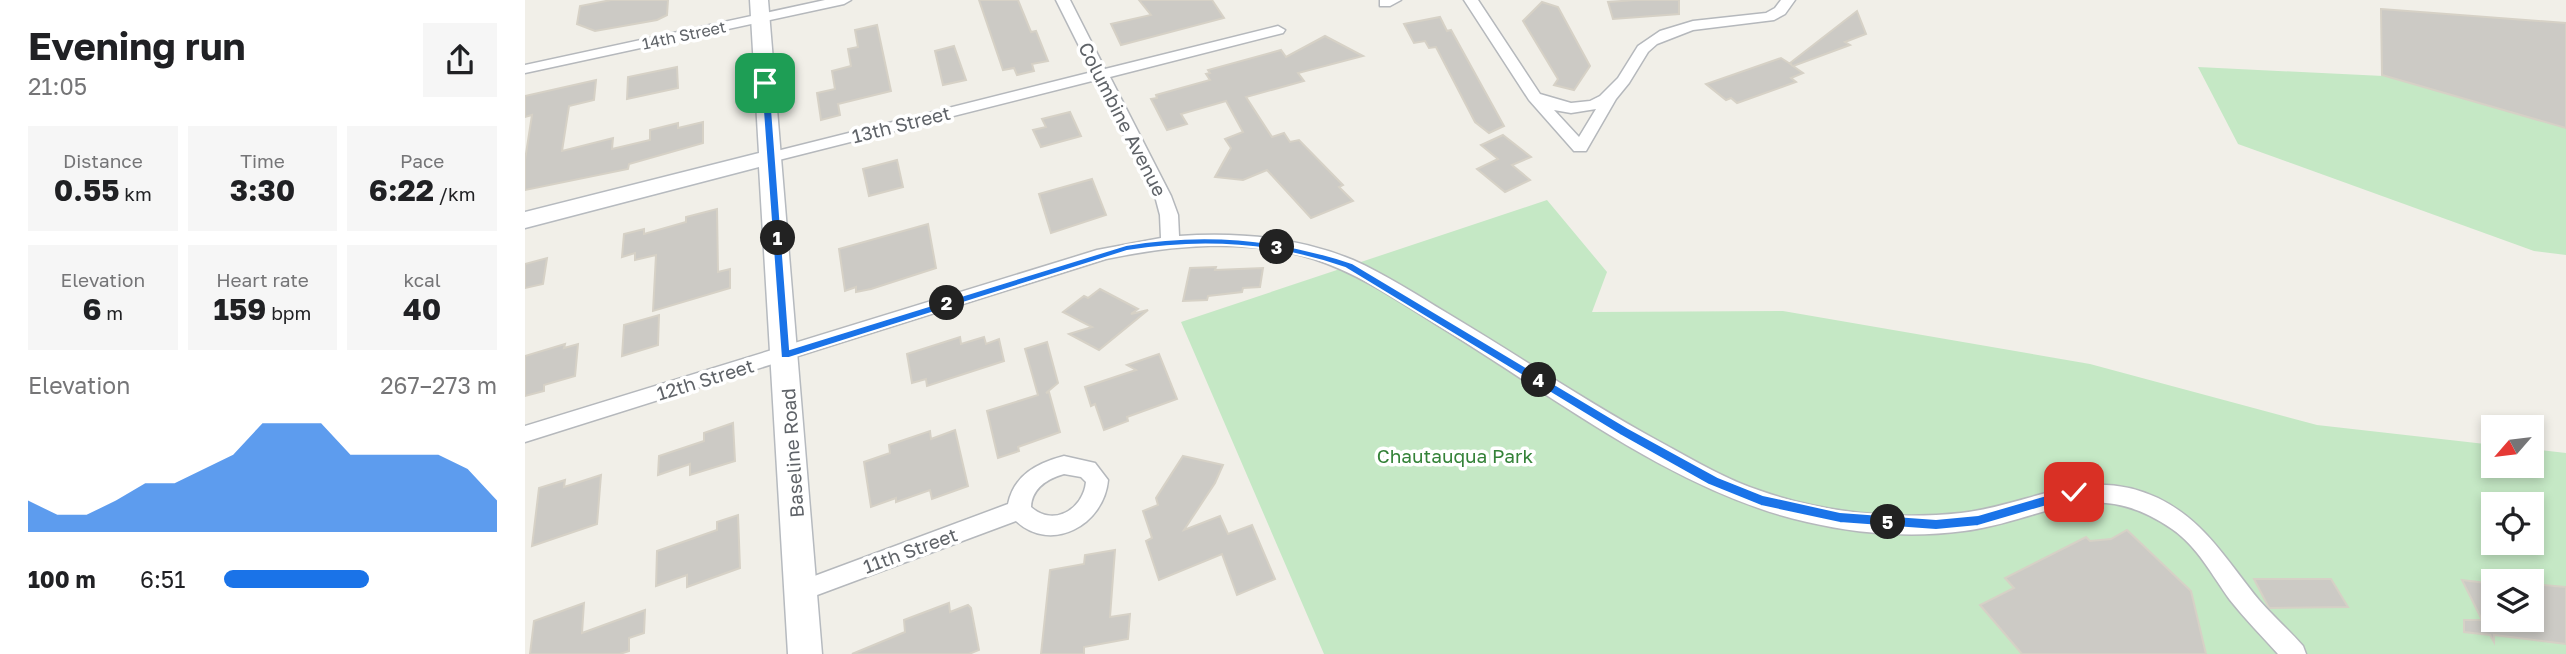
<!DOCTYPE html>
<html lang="en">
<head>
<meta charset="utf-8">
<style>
	:root { --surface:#fff; --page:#f6f6f6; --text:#202124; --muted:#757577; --accent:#1a73e8 }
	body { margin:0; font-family:"Golos Text",sans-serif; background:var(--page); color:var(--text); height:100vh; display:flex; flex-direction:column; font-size:26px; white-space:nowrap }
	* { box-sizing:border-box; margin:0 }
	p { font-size:23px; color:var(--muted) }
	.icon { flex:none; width:38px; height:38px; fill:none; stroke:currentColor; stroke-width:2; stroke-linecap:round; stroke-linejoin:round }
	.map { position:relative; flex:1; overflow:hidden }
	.panel { display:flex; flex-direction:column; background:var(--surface); width:525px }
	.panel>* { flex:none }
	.needle { width:46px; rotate:242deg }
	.tools { position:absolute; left:1956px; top:415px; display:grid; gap:14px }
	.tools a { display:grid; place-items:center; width:63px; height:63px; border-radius:0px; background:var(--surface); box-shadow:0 4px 10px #0003; font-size:35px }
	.pin { position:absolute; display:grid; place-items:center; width:60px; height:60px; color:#fff; margin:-30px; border-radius:14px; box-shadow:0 4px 10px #0006 }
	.km { position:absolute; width:35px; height:35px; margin:-18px; border-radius:50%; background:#222; color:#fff; font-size:19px; line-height:35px; text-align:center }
	.round { display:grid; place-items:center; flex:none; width:74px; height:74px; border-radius:0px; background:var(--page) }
	.head { display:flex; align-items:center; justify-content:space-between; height:119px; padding:0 28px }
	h1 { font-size:38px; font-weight:700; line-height:52px }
	.stats { display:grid; grid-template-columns:repeat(3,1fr); gap:10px; height:119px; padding:7px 28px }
	.stats div { display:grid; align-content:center; border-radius:0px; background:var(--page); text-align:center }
	.stats b { font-size:30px; font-weight:700 }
	.stats small { font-size:19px; font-weight:400 }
	.stats p { font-size:19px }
	.chart { height:196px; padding:14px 28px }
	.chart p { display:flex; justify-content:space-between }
	.chart svg { width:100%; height:126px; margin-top:7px; fill:var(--accent); opacity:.7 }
	ul { padding:0 28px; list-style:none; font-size:23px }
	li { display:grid; grid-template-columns:112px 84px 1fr; align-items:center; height:52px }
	li i { height:18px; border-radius:9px; background:var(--accent) }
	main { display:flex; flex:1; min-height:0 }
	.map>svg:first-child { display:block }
	.green { fill:#c5e8c5; fill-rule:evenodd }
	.building { fill:#cccac5; stroke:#d6d1c6; stroke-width:2 }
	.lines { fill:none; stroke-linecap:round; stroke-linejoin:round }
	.street-casing { stroke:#b5b8bc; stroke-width:3 }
	.secondary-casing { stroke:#b6babf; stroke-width:3 }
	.street { fill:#fff; fill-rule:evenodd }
	.secondary { fill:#fff; fill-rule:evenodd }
	.route { fill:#1a73e8; stroke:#fff; stroke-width:2 }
	.labels { text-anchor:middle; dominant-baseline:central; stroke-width:7; stroke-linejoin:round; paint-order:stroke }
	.far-street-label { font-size:16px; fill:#5f6368; stroke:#fff }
	.street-label { font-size:19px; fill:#5f6368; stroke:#fff }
	.park-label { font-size:19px; fill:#348238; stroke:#fff }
</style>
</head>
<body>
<main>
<section class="panel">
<div class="head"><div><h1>Evening run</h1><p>21:05</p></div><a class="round"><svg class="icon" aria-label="share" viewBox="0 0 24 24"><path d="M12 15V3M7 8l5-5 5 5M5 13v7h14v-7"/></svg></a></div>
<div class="stats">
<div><p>Distance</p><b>0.55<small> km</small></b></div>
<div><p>Time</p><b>3:30</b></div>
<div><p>Pace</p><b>6:22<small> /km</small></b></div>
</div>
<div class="stats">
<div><p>Elevation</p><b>6<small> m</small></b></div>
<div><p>Heart rate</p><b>159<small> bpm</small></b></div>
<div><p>kcal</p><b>40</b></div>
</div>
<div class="chart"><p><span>Elevation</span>267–273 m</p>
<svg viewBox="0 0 160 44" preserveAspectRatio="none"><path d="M0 44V33L10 38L20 38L30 33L40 27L50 27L60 22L70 17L80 6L90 6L100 6L110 17L120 17L130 17L140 17L150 22L160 33V44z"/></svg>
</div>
<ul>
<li><b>100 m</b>6:51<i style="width:53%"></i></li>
</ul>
</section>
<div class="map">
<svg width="2041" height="654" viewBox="0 0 2041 654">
	<rect width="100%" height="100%" fill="#f1efe8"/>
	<g class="green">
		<path d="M1673 67 2041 85V255L2009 251 1713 144Z"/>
		<path d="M1022 200 1082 272 1067 312 1258 311 1565 364 1792 425 1969 445V466H2007V449L2041 453V654H799L656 322ZM1969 504H2007V542H1969ZM1969 581H2007V620H1969Z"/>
	</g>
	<g class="building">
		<path d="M86 0H143L142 15 132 20 70 31 52 24 55 6Z"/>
		<path d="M454 0H493L506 32 511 31 523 61 507 64 509 71 492 75 489 68 478 70Z"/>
		<path d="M614 0H687L699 18 596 45 586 24 626 15Z"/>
		<path d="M1110 0H1154V14L1088 19 1083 2Z"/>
		<path d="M1017 2 1033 7 1065 66 1049 90 1029 85 1033 79 998 21Z"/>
		<path d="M1856 9 2041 23V128L1857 75Z"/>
		<path d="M1332 11 1341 34 1320 42 1325 45 1268 66 1278 73 1266 78 1271 82 1212 103 1206 98 1201 100 1181 84 1256 58 1267 65 1265 63Z"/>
		<path d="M915 17 922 31 926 30 979 126 964 133 950 122 911 47 904 48 900 41 889 43 879 24Z"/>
		<path d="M352 25 366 91 313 104 315 115 296 120 292 93 310 89 307 71 326 66 323 49 333 47 330 30Z"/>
		<path d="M800 36 838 56 773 73 779 81 721 97 747 137 759 133 765 142 774 140 818 185 814 187 828 201 786 218 742 170 718 180 690 177 706 148 700 139 718 132 701 101 656 114 662 124 642 130 626 99 632 98 631 95 685 80 681 74 685 73 683 70 756 50 761 57Z"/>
		<path d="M429 46 441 80 418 85 410 51Z"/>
		<path d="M152 67 153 88 102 99 103 77Z"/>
		<path d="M71 80 69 100 44 106 37 151 88 138 87 149 125 140V130L153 123V128L178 122V143L104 164 103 169 0 190V160L7 115 0 117V96Z"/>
		<path d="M545 112 556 136 516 147 508 130 521 127 517 119Z"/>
		<path d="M978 135 1006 157 987 165 1005 180 980 192 952 169 973 159 956 145Z"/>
		<path d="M372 160 378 187 344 196 338 169Z"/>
		<path d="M567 179 581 215 526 233 514 194Z"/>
		<path d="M192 209 193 272 205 269V288L128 311 131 255 110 260V253L97 257 99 234 119 229V234L161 222V217Z"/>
		<path d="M403 224 411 268 346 289 331 292V287L320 291 314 249Z"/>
		<path d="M22 258 18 284 0 288V264Z"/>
		<path d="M691 267 690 270 738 268 735 287 718 288 717 292 683 296 682 300 658 301 665 268Z"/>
		<path d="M575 289 613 309 606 314 623 310 574 350 544 334 567 327 538 312 559 296 563 298Z"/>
		<path d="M134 315 133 345 97 356 99 325Z"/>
		<path d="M435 337 436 344 459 337 461 344 474 339 479 361 402 386 401 379 387 383 382 354Z"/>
		<path d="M522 342 533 383 521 393 524 392 535 432 493 447 494 451 473 458 462 411 513 395 500 349Z"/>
		<path d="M40 344 39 348 53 344 50 376 19 385V391L0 396V356Z"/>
		<path d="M634 354 652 399 602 417 603 421 579 430 570 404 566 406 560 387 611 370 602 365Z"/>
		<path d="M208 423 210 461 165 475V464L133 475 134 456 179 441V433Z"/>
		<path d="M430 430 443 486 407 499 405 490 371 502V498L346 507 339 462 365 453 364 445 405 431 406 439Z"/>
		<path d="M658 456 698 465 690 483 659 530 695 516 703 534 727 525 750 579 712 595 697 554 634 580 621 541 627 538 618 511 633 505 631 498Z"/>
		<path d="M76 475 72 524 7 546 14 488 40 480 39 487Z"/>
		<path d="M213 515 215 568 162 587V575L131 586 132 551 192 530V522Z"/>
		<path d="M1602 530 1666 591 1681 654H1497L1455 605 1489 588 1480 578 1561 537 1565 541 1586 539Z"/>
		<path d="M590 550 585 617 605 614 603 639 559 647V654H516L525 570 559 564 560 555Z"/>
		<path d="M1729 579H1806L1823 607 1744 608Z"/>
		<path d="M1937 580 1969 584V620H2007V588H2011L2008 584 2041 587V644L1969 635V642L1965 635 1939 632V620H1957Z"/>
		<path d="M59 603 57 633 120 610 119 633 104 638V651L95 654H5L9 621Z"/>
		<path d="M424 603 425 612 443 605 446 608 454 650 444 654H327L380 632 379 620Z"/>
	</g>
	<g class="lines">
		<defs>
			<g id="street">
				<path d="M300 0H326L319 4 0 73V65Z"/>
				<path d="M531 0H545L580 69 753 26 760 30 758 33 585 77 646 196 653 215 654 236C712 232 773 237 828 260 860 274 892 295 922 313 994 356 1065 404 1139 444 1170 461 1202 480 1236 491 1299 513 1370 520 1436 513 1508 505 1560 464 1633 498 1680 521 1702 561 1734 600 1748 616 1764 630 1778 646L1781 654H1753C1737 636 1720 619 1705 600 1687 575 1672 546 1647 529 1567 474 1522 520 1439 531 1387 538 1333 534 1282 522 1152 493 1030 397 917 328 877 303 835 274 789 259 722 238 649 245 581 259L0 442V426L572 250 636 238 635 215 630 196 571 80 246 162 238 157 240 154 567 72Z"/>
				<path d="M855 0H876L865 6H855Z"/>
				<path d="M939 0H953L1015 94 1046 103 1065 101 1075 96 1093 78 1113 46 1135 31 1168 21 1241 13 1250 8 1256 0H1270L1260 14 1249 20 1168 30 1132 44 1123 52 1104 83 1091 99 1061 151H1049L1004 100ZM1071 109 1054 137 1029 110 1046 113Z"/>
				<path d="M539 456 570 463 583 480C579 525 526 554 491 521L276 601 268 598 264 591 268 584 483 504C489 475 512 463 539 456ZM539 474 556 477 561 482C558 510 528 527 506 507 507 488 522 479 539 474Z"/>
			</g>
			<path id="secondary" d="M225 0H243L297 654H263L234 167 0 228V212L234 153Z"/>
		</defs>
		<use href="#street" class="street-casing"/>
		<use href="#secondary" class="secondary-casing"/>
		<use href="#street" class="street"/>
		<use href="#secondary" class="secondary"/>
	</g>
	<path class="route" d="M240 80 245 83 265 349 601 245C678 232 753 238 827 263L1103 428 1193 477 1238 495 1315 512 1411 519 1453 515 1549 487 1556 492 1549 498 1453 526 1411 530 1315 523 1236 506 1184 485 1095 435 820 268C749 243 676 239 602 251L264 358H256L236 83Z"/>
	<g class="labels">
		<g class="far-street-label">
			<text transform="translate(159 35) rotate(-12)">14th Street</text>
		</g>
		<g class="street-label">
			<text transform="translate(598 119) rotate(63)">Columbine Avenue</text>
			<text transform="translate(376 124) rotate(-14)">13th Street</text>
			<text transform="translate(180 379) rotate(-17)">12th Street</text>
			<text transform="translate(267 453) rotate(-94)">Baseline Road</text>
			<text transform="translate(385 550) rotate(-20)">11th Street</text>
		</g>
		<g class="park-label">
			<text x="930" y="455">Chautauqua Park</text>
		</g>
	</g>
</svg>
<div class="tools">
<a><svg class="needle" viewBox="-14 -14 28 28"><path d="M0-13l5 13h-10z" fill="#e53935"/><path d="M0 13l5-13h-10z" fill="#757577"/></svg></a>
<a><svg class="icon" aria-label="locate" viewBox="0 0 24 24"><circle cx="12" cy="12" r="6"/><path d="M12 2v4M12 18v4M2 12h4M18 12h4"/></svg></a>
<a><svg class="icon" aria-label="layers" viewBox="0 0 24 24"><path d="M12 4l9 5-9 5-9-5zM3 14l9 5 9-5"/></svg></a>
</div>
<div class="pin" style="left:240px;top:83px;background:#1e9e55"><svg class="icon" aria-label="arrive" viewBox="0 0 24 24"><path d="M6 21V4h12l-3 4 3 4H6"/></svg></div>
<div class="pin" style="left:1549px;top:492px;background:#d93025"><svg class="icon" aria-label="check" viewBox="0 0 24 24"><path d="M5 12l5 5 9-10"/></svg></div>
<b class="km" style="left:253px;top:238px">1</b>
<b class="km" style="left:422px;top:303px">2</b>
<b class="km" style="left:752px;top:247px">3</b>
<b class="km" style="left:1014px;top:380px">4</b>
<b class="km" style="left:1363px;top:522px">5</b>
</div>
</main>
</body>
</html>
